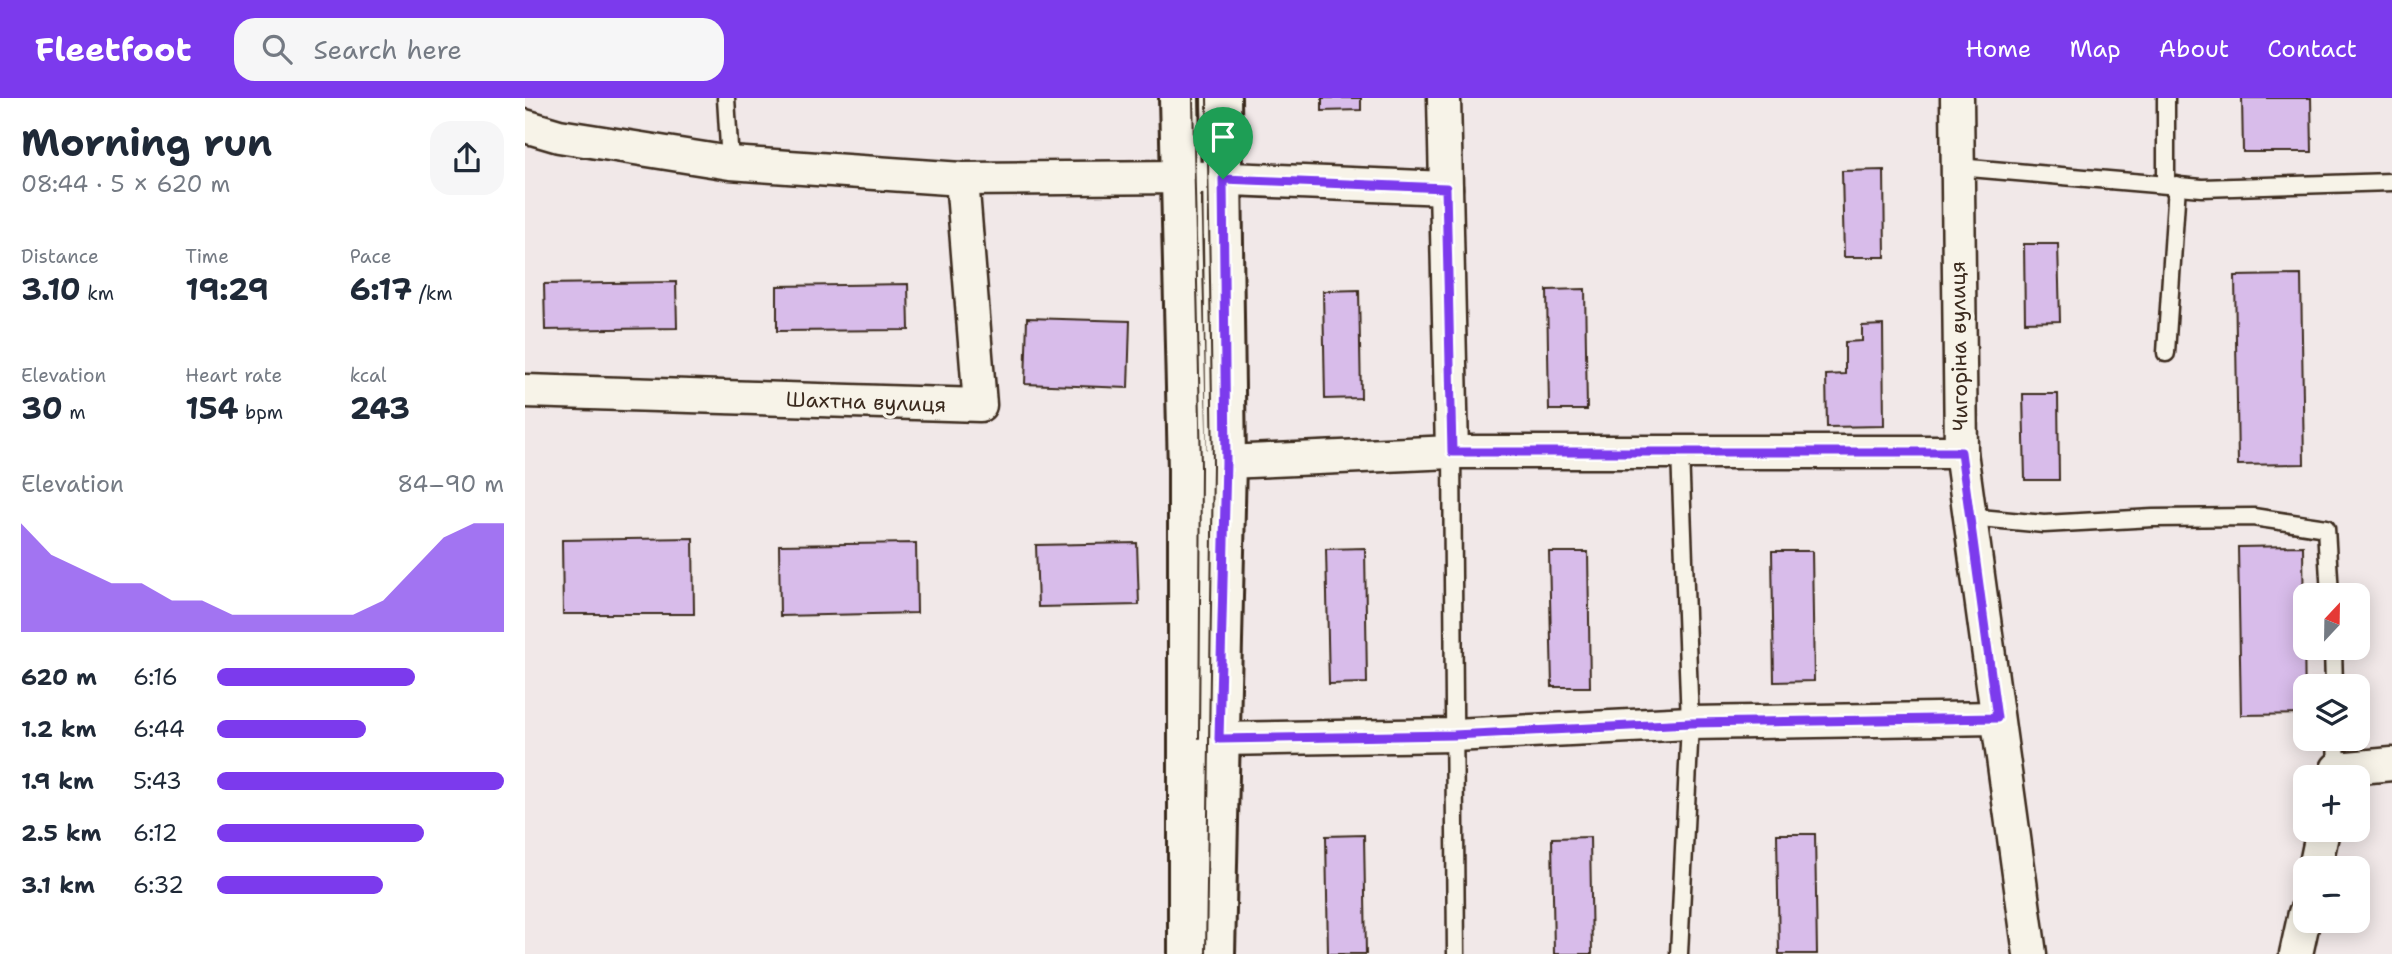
<!DOCTYPE html>
<html lang="en">
<head>
<meta charset="utf-8">
<style>
	:root { --surface:#fff; --page:#f6f6f7; --text:#1f2937; --muted:#747a83; --accent:#7c3aed }
	body { margin:0; font-family:"Shantell Sans",sans-serif; background:var(--page); color:var(--text); height:100vh; display:flex; flex-direction:column; font-size:26px; white-space:nowrap }
	* { box-sizing:border-box; margin:0 }
	p { font-size:23px; color:var(--muted) }
	.icon { flex:none; width:38px; height:38px; fill:none; stroke:currentColor; stroke-width:2; stroke-linecap:round; stroke-linejoin:round }
	.map { position:relative; flex:1; overflow:hidden }
	.panel { display:flex; flex-direction:column; background:var(--surface); width:525px }
	.panel>* { flex:none }
	.needle { width:46px; rotate:22deg }
	.fabs { position:absolute; left:1768px; top:485px; display:grid; gap:14px }
	.fabs a { display:grid; place-items:center; width:77px; height:77px; border-radius:14px; background:var(--surface); box-shadow:0 4px 18px #0003; font-size:35px }
	.pin { position:absolute; display:grid; place-items:center; width:60px; height:60px; color:#fff; margin:-72px -30px; border-radius:50% 50% 50% 0; rotate:-45deg; box-shadow:0 0 7px #0007 }
	.pin .icon { rotate:45deg }
	.round { display:grid; place-items:center; flex:none; width:74px; height:74px; border-radius:21px; background:var(--page) }
	.headline { display:flex; align-items:center; justify-content:space-between; height:119px; padding:0 21px }
	h1 { font-size:38px; font-weight:700; line-height:52px }
	.figures { display:grid; grid-template-columns:repeat(3,1fr); gap:10px; height:119px; padding:7px 21px }
	.figures div { display:grid; align-content:center }
	.figures b { font-size:30px; font-weight:700 }
	.figures small { font-size:19px; font-weight:400 }
	.figures p { font-size:19px }
	.chart { height:196px; padding:14px 21px }
	.chart p { display:flex; justify-content:space-between }
	.chart svg { width:100%; height:126px; margin-top:7px; fill:var(--accent); opacity:.7 }
	ul { padding:0 21px; list-style:none; font-size:23px }
	li { display:grid; grid-template-columns:112px 84px 1fr; align-items:center; height:52px }
	li i { height:18px; border-radius:9px; background:var(--accent) }
	header { display:flex; align-items:center; gap:42px; box-sizing:border-box; height:98px; padding:0 35px; background:var(--accent); color:#fff }
	header strong { font-size:33px }
	nav { display:flex; gap:38px; margin-inline-start:auto; font-size:24px }
	.search { width:490px; height:63px; background:var(--page); display:flex; align-items:center; gap:18px; box-sizing:border-box; padding:0 24px; border-radius:21px; color:var(--muted); font-size:26px }
	main { display:flex; flex:1; min-height:0 }
	.map>svg:first-child { display:block }
	.building { fill:#d8bcea; stroke:#3b2a1e; stroke-width:2 }
	.lines { fill:none; stroke-linecap:round; stroke-linejoin:round }
	.lane-casing { stroke:#3b2a1e; stroke-width:21 }
	.street-casing { stroke:#3b2a1e; stroke-width:37 }
	.secondary-casing { stroke:#3b2a1e; stroke-width:44 }
	.lane { stroke:#f7f3e8; stroke-width:16 }
	.street { stroke:#f7f3e8; stroke-width:32 }
	.secondary { stroke:#f7f3e8; stroke-width:38 }
	.tram { stroke:#3b2a1e; stroke-width:2 }
	.route-casing { stroke:#fff; stroke-width:14 }
	.route { stroke:#7c3aed; stroke-width:9 }
	.labels { text-anchor:middle; dominant-baseline:central; stroke-width:7; stroke-linejoin:round; paint-order:stroke }
	.street-label { font-size:21px; fill:#3b2a1e; stroke:#f7f3e8 }
</style>
</head>
<body>
<header>
<strong>Fleetfoot</strong>
<div class="search"><svg class="icon" aria-label="search" viewBox="0 0 24 24"><circle cx="10" cy="10" r="6"/><path d="M15 15l6 6"/></svg>Search here</div>
<nav><a>Home</a><a>Map</a><a>About</a><a>Contact</a></nav>
</header>
<main>
<section class="panel">
<div class="headline"><div><h1>Morning run</h1><p>08:44 · 5 × 620 m</p></div><a class="round"><svg class="icon" aria-label="share" viewBox="0 0 24 24"><path d="M12 15V3M7 8l5-5 5 5M5 13v7h14v-7"/></svg></a></div>
<div class="figures">
<div><p>Distance</p><b>3.10<small> km</small></b></div>
<div><p>Time</p><b>19:29</b></div>
<div><p>Pace</p><b>6:17<small> /km</small></b></div>
</div>
<div class="figures">
<div><p>Elevation</p><b>30<small> m</small></b></div>
<div><p>Heart rate</p><b>154<small> bpm</small></b></div>
<div><p>kcal</p><b>243</b></div>
</div>
<div class="chart"><p><span>Elevation</span>84–90 m</p>
<svg viewBox="0 0 160 44" preserveAspectRatio="none"><path d="M0 44V6L10 17L20 22L30 27L40 27L50 33L60 33L70 38L80 38L90 38L100 38L110 38L120 33L130 22L140 11L150 6L160 6V44z"/></svg>
</div>
<ul>
<li><b>620 m</b>6:16<i style="width:69%"></i></li>
<li><b>1.2 km</b>6:44<i style="width:52%"></i></li>
<li><b>1.9 km</b>5:43<i style="width:100%"></i></li>
<li><b>2.5 km</b>6:12<i style="width:72%"></i></li>
<li><b>3.1 km</b>6:32<i style="width:58%"></i></li>
</ul>
</section>
<div class="map">
<svg width="1867" height="856" viewBox="0 0 1867 856">
	<rect width="100%" height="100%" fill="#f1e8e8"/>
	<filter id="ink" filterUnits="userSpaceOnUse"><feTurbulence type="fractalNoise" baseFrequency=".0143" numOctaves="2"/><feDisplacementMap in="SourceGraphic" scale="14" xChannelSelector="R" yChannelSelector="G"/><feConvolveMatrix kernelMatrix="1 2 1 2 8 2 1 2 1" color-interpolation-filters="sRGB"/></filter>
	<g filter="url(#ink)">
		<g class="building">
			<path d="M797 0H836V12L797 13Z"/>
			<path d="M1717 0H1786L1787 54H1718Z"/>
			<path d="M1359 72 1360 159H1319L1317 73Z"/>
			<path d="M1499 146H1533L1535 223 1500 224Z"/>
			<path d="M1776 177 1779 366 1713 367 1710 178Z"/>
			<path d="M151 184 152 230 20 232 19 186Z"/>
			<path d="M383 186 384 232 252 233V188Z"/>
			<path d="M1060 191 1062 312H1024L1022 192Z"/>
			<path d="M834 192 836 300 800 301 798 193Z"/>
			<path d="M502 220 605 223 603 290 500 286Z"/>
			<path d="M1358 227 1359 328 1302 329 1301 277 1320 276V244L1337 243V228Z"/>
			<path d="M1498 296H1533L1534 382H1500Z"/>
			<path d="M168 440 169 516H38L37 442Z"/>
			<path d="M391 445 392 515 255 518 254 447Z"/>
			<path d="M612 445 614 507 513 509 511 447Z"/>
			<path d="M1778 448 1780 616 1716 617 1713 449Z"/>
			<path d="M840 450 842 585 804 586 801 451Z"/>
			<path d="M1247 453H1287L1289 583 1249 584Z"/>
			<path d="M1024 454H1063L1065 589H1027Z"/>
			<path d="M1252 736H1290L1292 856H1254Z"/>
			<path d="M839 737 841 856H803L801 738Z"/>
			<path d="M1065 739 1067 856H1029L1027 740Z"/>
		</g>
		<g class="lines">
			<defs>
				<g id="lane">
					<path d="M201 0 205 65"/>
					<path d="M1641 0V86"/>
					<path d="M1433 69 1677 90 1867 84"/>
					<path d="M1641 255 1652 87"/>
					<path d="M927 354 931 856"/>
					<path d="M1444 419 1519 426 1628 420 1728 419 1801 430 1805 497"/>
					<path d="M1808 550 1809 588"/>
					<path d="M1811 640 1812 671"/>
					<path d="M1154 856 1165 625 1155 354"/>
				</g>
				<g id="street">
					<path d="M919 0 927 354"/>
					<path d="M1432 0 1436 354 1505 856"/>
					<path d="M0 28 34 38 205 65 437 81 656 79 921 90"/>
					<path d="M0 293 455 307 437 81"/>
					<path d="M678 369 701 364 927 354H1436"/>
					<path d="M694 641 929 637 1165 625 1472 620"/>
					<path d="M1810 679 1812 671 1867 666"/>
					<path d="M1790 770 1798 732"/>
					<path d="M1771 856 1780 815"/>
				</g>
				<g id="secondary">
					<path d="M654 0 663 372V856"/>
					<path d="M690 856 701 364 696 0"/>
				</g>
			</defs>
			<use href="#lane" class="lane-casing"/>
			<use href="#street" class="street-casing"/>
			<use href="#secondary" class="secondary-casing"/>
			<use href="#lane" class="lane"/>
			<use href="#street" class="street"/>
			<use href="#secondary" class="secondary"/>
			<g class="tram">
				<path d="M668 0 676 370 674 640"/>
				<path d="M681 856 688 367 682 0"/>
			</g>
		</g>
	</g>
	<g class="lines" filter="url(#ink)">
		<defs>
			<path id="route" d="M698 81 921 90 927 354H1436L1472 620 1165 625 929 637 694 641 701 364Z"/>
		</defs>
		<use href="#route" class="route-casing"/>
		<use href="#route" class="route"/>
	</g>
	<g class="labels">
		<g class="street-label">
			<text transform="translate(1434 248) rotate(-91)">Чигоріна вулиця</text>
			<text transform="translate(341 304) rotate(2)">Шахтна вулиця</text>
		</g>
	</g>
</svg>
<div class="fabs">
<a><svg class="needle" viewBox="-14 -14 28 28"><path d="M0-13l5 13h-10z" fill="#e53935"/><path d="M0 13l5-13h-10z" fill="#747a83"/></svg></a>
<a><svg class="icon" aria-label="layers" viewBox="0 0 24 24"><path d="M12 4l9 5-9 5-9-5zM3 14l9 5 9-5"/></svg></a>
<a>+</a>
<a>−</a>
</div>
<div class="pin" style="left:698px;top:81px;background:#1e9e55"><svg class="icon" aria-label="arrive" viewBox="0 0 24 24"><path d="M6 21V4h12l-3 4 3 4H6"/></svg></div>
</div>
</main>
</body>
</html>
